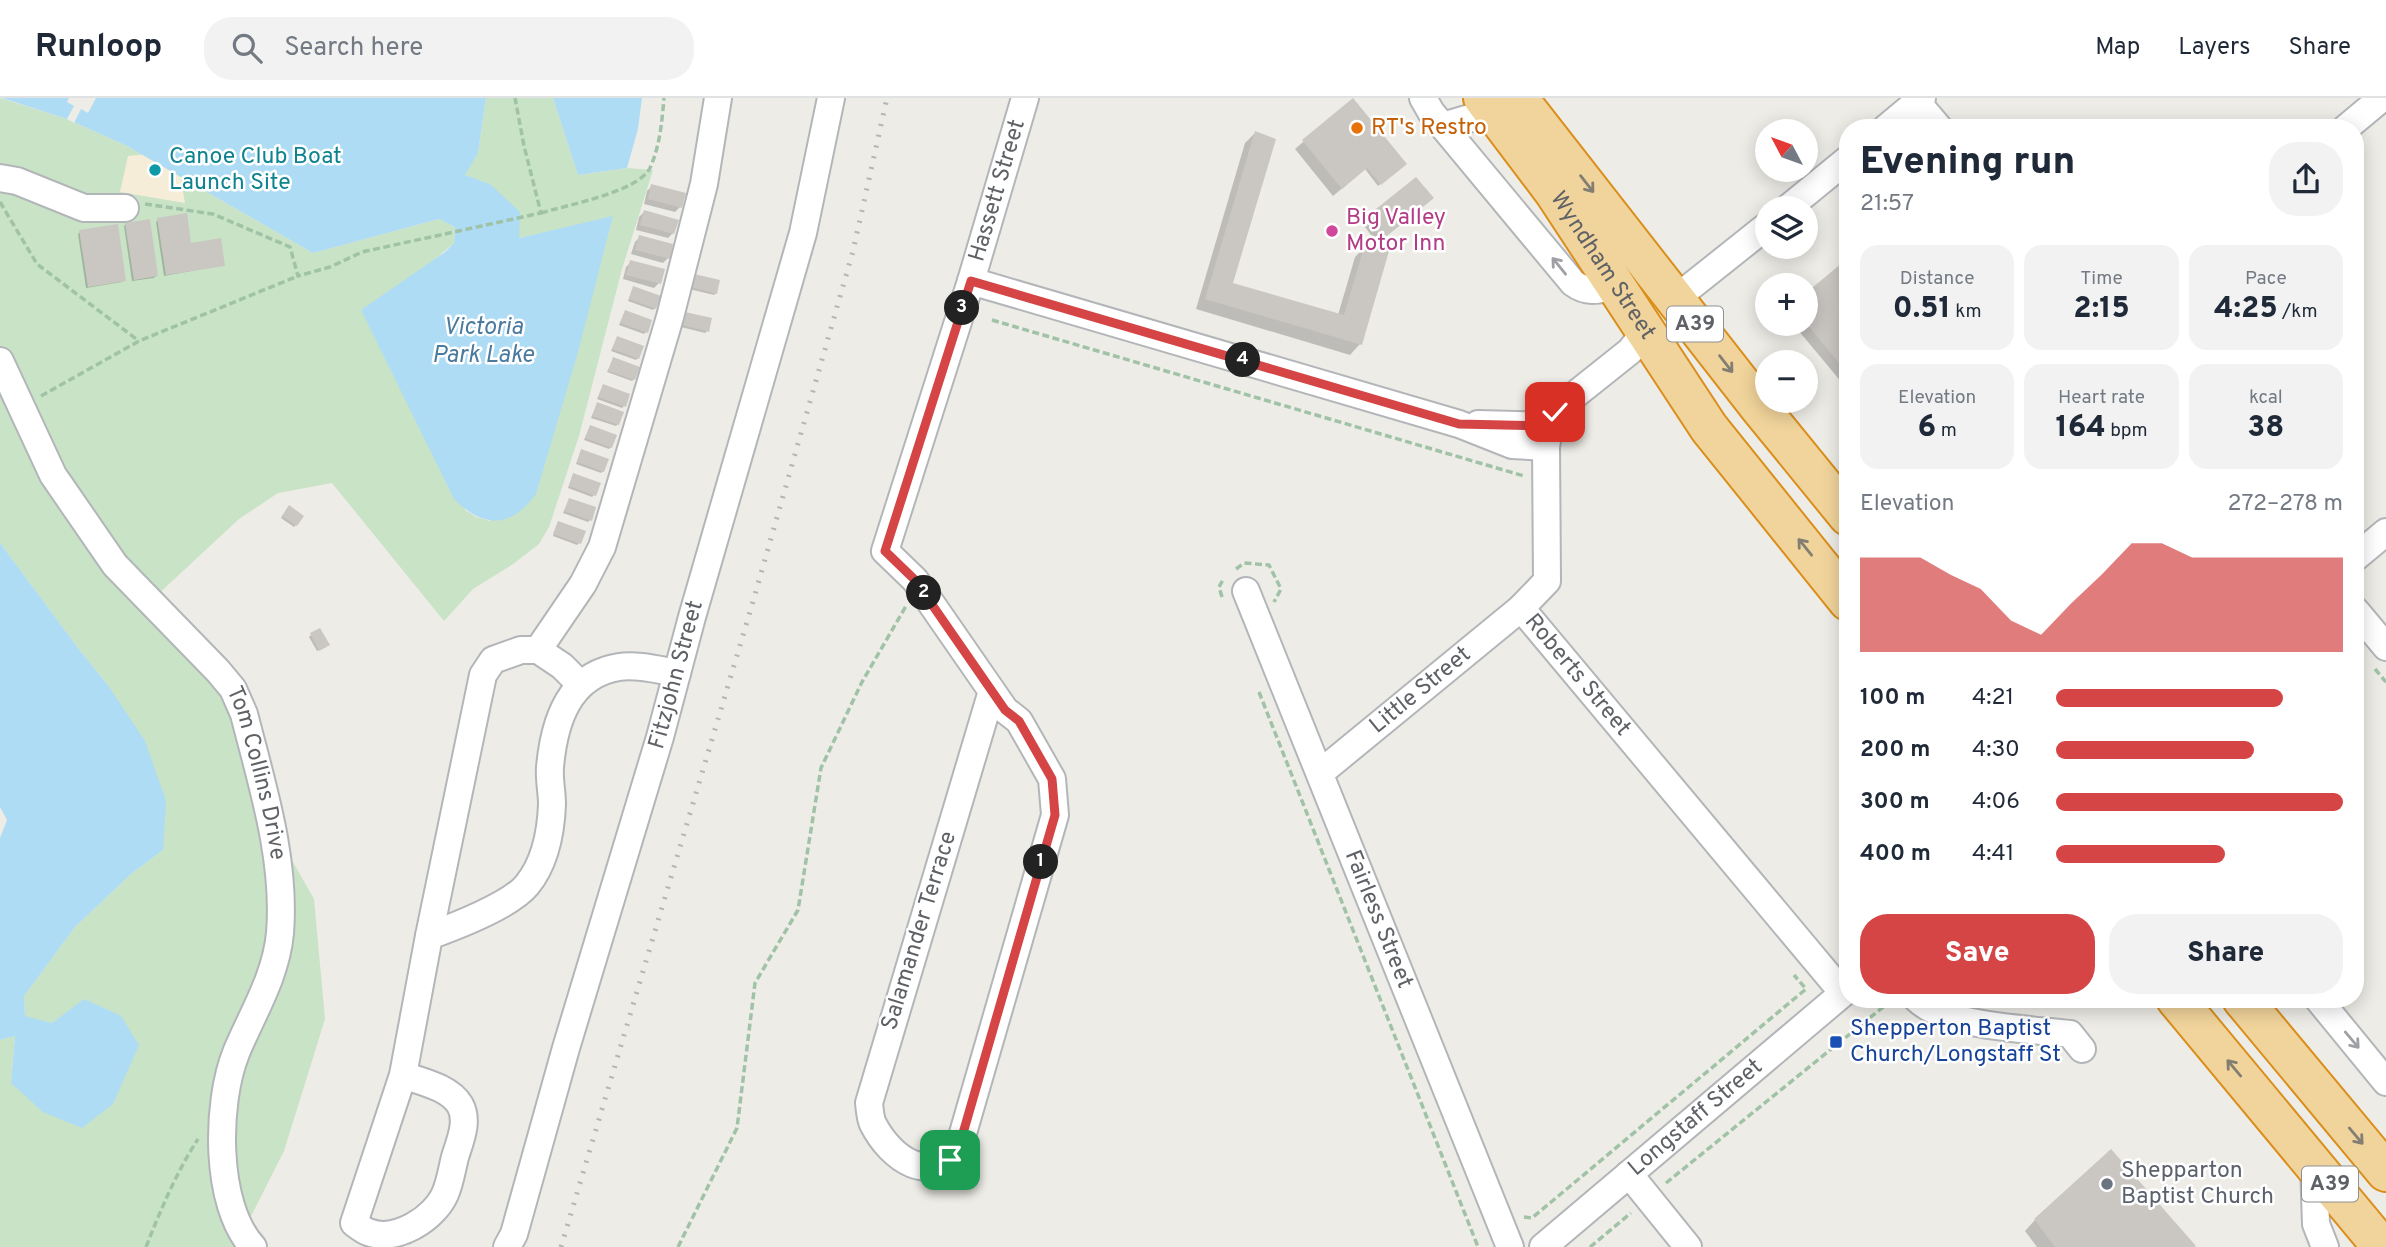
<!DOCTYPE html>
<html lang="en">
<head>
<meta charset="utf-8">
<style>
	:root { --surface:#fff; --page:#f2f2f3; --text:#1f2937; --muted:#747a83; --line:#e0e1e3; --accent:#d54546 }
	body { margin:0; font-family:Overpass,sans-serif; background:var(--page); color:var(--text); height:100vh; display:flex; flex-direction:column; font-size:26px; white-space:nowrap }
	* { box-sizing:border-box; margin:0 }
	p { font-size:23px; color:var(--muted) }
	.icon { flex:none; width:38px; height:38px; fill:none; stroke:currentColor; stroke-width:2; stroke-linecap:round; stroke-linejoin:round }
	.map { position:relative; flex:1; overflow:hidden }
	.side { position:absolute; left:1839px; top:21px; width:525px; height:889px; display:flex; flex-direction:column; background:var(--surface); border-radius:28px; box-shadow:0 4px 18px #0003 }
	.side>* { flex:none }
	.needle { width:46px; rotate:311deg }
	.tools { position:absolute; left:1755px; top:21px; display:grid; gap:14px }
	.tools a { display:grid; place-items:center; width:63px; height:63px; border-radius:50%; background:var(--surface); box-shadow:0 4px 18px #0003; font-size:35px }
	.pin { position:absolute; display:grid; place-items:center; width:60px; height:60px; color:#fff; margin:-30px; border-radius:14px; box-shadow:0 4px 10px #0006 }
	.km { position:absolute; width:35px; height:35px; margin:-18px; border-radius:50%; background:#222; color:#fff; font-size:19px; line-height:35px; text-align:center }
	.round { display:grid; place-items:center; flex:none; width:74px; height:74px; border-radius:28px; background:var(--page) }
	.summary { display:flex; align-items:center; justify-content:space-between; height:119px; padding:0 21px }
	h1 { font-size:38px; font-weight:800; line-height:52px }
	.metrics { display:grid; grid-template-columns:repeat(3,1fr); gap:10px; height:119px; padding:7px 21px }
	.metrics div { display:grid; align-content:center; border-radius:18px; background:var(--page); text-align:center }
	.metrics b { font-size:30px; font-weight:800 }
	.metrics small { font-size:19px; font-weight:400 }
	.metrics p { font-size:19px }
	.chart { height:196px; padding:14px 21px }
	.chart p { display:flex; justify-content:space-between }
	.chart svg { width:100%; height:126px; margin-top:7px; fill:var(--accent); opacity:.7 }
	.button { display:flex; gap:14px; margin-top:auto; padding:14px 21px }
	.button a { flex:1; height:80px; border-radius:28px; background:var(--accent); color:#fff; font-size:28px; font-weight:800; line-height:80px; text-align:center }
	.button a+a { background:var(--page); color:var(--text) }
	ul { padding:0 21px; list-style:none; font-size:23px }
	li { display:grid; grid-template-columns:112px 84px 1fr; align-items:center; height:52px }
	li i { height:18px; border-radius:9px; background:var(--accent) }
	header { display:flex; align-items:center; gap:42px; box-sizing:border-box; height:98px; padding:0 35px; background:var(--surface); border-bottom:2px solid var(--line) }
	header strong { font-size:33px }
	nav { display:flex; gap:38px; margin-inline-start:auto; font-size:24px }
	.search { width:490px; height:63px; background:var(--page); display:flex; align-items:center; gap:18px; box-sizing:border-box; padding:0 24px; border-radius:28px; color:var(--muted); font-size:26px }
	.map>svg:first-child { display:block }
	.green { fill:#c8e3c6 }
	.sand { fill:#f6edd9 }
	.water { fill:#afdcf5 }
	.pier { fill:#eeece6 }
	.shadow { fill:#0003 }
	.building { fill:#cac7c3 }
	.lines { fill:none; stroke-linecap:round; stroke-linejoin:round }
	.minor-casing { stroke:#b3b6b9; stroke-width:30 }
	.highway-casing { stroke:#da8e1b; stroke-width:42 }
	.path { stroke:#a0c3a7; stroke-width:3.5; stroke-dasharray:7 3.5; stroke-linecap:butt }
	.minor { stroke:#fff; stroke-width:26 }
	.highway { stroke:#f1d49b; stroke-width:38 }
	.rail { stroke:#b4b5b5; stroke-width:5; stroke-dasharray:2 9; stroke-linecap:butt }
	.oneway { stroke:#837e72 }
	.oneway2 { stroke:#9ea0a3 }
	.route-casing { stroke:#fff; stroke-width:14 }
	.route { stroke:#d54546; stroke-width:9 }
	.food-dot { fill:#e8710a; stroke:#fff; stroke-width:2.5 }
	.culture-dot { fill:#0f9aa8; stroke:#fff; stroke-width:2.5 }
	.hotel-dot { fill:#d1479c; stroke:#fff; stroke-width:2.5 }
	.transit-dot { fill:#1a4fb4; stroke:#fff; stroke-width:2.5 }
	.worship-dot { fill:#6b7280; stroke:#fff; stroke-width:2.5 }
	.labels { text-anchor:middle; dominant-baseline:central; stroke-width:5; stroke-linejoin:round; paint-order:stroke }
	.shield { fill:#fff; stroke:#8e9093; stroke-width:2 }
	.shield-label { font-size:21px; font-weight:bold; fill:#5e6165 }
	.food-label { font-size:23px; fill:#c56008; stroke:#fff; text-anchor:start }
	.culture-label { font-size:23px; fill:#0d838f; stroke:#fff; text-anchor:start }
	.street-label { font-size:23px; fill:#5e6165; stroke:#fff }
	.hotel-label { font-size:23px; fill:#b23c85; stroke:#fff; text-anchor:start }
	.transit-label { font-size:23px; fill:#164399; stroke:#fff; text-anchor:start }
	.worship-label { font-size:23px; fill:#5b616d; stroke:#fff; text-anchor:start }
	.water-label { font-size:24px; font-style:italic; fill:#4a7a9d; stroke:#fff }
</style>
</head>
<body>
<header>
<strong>Runloop</strong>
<div class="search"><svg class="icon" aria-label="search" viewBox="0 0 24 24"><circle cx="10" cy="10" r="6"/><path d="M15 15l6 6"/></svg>Search here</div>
<nav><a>Map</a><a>Layers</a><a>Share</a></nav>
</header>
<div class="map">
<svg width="2386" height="1149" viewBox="0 0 2386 1149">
	<rect width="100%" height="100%" fill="#eeece6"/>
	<path class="green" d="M0 0 67 21 127 48 313 155 439 121 455 129 454 145 434 162 465 412 476 419 490 423 613 119 519 140 490 86 464 77 478 55 486 0H553L578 77 627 70 653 72 622 171 579 338 549 429 539 446 513 466 473 491 444 523 332 385 278 395 239 421 155 499 238 625 286 752 314 801 325 921 284 1053 246 1128 241 1149H0V942L15 938 11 985 84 902 52 925 25 919 24 898 75 829 131 776 163 752 107 586 81 554 0 445Z"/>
	<path class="sand" d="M159 55 191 62 181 82 185 105 120 94 128 58Z"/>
	<g class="water">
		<path d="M2 0H486L478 55 465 77 490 86 520 114 519 140 613 118 578 254 536 396C511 430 484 431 454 401L361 212 445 154 454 145 455 129 439 121 313 155 127 48 67 21Z"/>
		<path d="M553 0H642L638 31 627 70 578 77Z"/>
		<path d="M0 445 81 554 107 586 145 643 166 703 163 752 131 776 75 829 24 898 25 918 52 925 84 901 121 918 139 947 113 1006 82 1030 43 1014 11 985 15 938 0 942V740L7 722 0 709Z"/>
	</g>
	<path class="pier" d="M69 0H96L88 15 81 11 74 25 67 21 74 8 67 4Z"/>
	<g class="shadow">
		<path d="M1352 2 1404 66 1378 88 1365 71 1333 98 1295 51Z"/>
		<path d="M1255 35 1231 186 1338 217 1355 159 1366 148 1360 246 1350 257 1196 211 1245 45Z"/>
		<path d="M652 88 680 109 675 114 644 106 647 93Z"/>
		<path d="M1427 105 1377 145 1362 125 1367 121Z"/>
		<path d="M644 114 673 135 668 140 636 132 639 119Z"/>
		<path d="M158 122 189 147 224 167 164 178 156 124Z"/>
		<path d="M126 126 156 178 154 180 132 183 124 128Z"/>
		<path d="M80 134 124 182 122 184 86 190 78 136Z"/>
		<path d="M640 139 668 160 663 165 631 156 635 144Z"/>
		<path d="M1848 162V292L1793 226H1806V197Z"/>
		<path d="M631 164 659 185 654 190 623 181 626 169Z"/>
		<path d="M692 180 716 195 714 197 689 191Z"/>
		<path d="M632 192 655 210 653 212 628 203Z"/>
		<path d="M625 214 646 234 644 236 619 227Z"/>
		<path d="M686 216 707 233 705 235 681 229Z"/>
		<path d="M617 240 638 260 636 262 611 253Z"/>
		<path d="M613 261 634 281 632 283 607 274Z"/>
		<path d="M603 288 624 308 622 310 597 301Z"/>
		<path d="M597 306 618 326 616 328 591 320Z"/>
		<path d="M590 329 611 349 609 351 584 342Z"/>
		<path d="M580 355 603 373 601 375 576 366Z"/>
		<path d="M572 379 594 397 592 399 568 390Z"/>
		<path d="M569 402 590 422 588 424 563 415Z"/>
		<path d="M287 411 296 427 294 429 281 420Z"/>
		<path d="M557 427 579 445 577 447 553 438Z"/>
		<path d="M311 537 326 549 317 553 309 539Z"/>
		<path d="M2035 1122 2192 1149H2037L2025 1133Z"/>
	</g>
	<g class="building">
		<path d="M1353 0 1407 66 1381 87 1367 70 1342 91 1302 42Z"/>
		<path d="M1255 33 1276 41 1233 185 1344 217 1365 146 1389 153 1362 247 1205 201Z"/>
		<path d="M1416 79 1434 100 1383 141 1366 119Z"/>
		<path d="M651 86 686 95 682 110 648 101Z"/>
		<path d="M644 112 679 122 674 136 640 127Z"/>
		<path d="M187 115 191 145 221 140 225 168 166 177 157 120Z"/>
		<path d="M150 121 158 178 134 182 125 125Z"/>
		<path d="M118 126 126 183 88 189 79 132Z"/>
		<path d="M639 137 673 146 670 161 635 152Z"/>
		<path d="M1848 160V276L1806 225V195Z"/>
		<path d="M630 162 665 171 661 186 626 177Z"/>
		<path d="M694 176 720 182 717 196 690 189Z"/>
		<path d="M633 188 661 198 656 211 629 201Z"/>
		<path d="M625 212 652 222 648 235 620 225Z"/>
		<path d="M685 214 712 220 709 234 682 227Z"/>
		<path d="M617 238 644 248 639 261 612 251Z"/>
		<path d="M613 259 640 269 635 282 608 273Z"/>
		<path d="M603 286 630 296 626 309 598 299Z"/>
		<path d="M597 304 624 314 619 327 592 318Z"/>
		<path d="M590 327 617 337 612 350 585 340Z"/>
		<path d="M581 351 609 361 604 374 577 364Z"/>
		<path d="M573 375 601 385 596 398 569 388Z"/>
		<path d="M569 400 596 409 592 423 564 413Z"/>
		<path d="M289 407 304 418 297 428 282 418Z"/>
		<path d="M558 423 586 433 581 446 553 436Z"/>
		<path d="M320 530 330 547 319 553 310 535Z"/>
		<path d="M2111 1051 2196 1148 2194 1149H2055L2034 1121Z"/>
	</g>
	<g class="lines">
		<defs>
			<g id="minor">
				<path d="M1423 0 1431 14 1573 185C1588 196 1599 192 1616 188"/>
				<path d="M1917 4 1939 30"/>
				<path d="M1443 28 1470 20 1499 21"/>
				<path d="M1886 30 1922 0"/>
				<path d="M2346 30 2382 0"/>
				<path d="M0 80 17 83 84 110H125"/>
				<path d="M1788 110 1848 61"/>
				<path d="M971 183 1459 326 1512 347 1546 349"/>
				<path d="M1675 201 1768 127"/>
				<path id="s1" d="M1644 235 1630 253 1561 308 1550 323 1546 349 1547 483 1521 510 1843 895"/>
				<path id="s2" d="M0 263 53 377 115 467 218 573 233 591 244 616C262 687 286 761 280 835 276 879 252 916 236 955 216 1005 214 1107 253 1149"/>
				<path d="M1478 326 1549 328"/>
				<path d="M2356 459 2386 434"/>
				<path id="s3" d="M1246 493 1510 1149"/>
				<path d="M2356 513 2386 549"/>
				<path d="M538 552 562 568 580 586"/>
				<path id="s4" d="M992 593 869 1005C870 1012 870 1020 873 1026 891 1061 930 1089 959 1049L1055 717 1052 681 1019 623 1005 612 915 482 885 453 971 183 1025 0"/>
				<path id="s5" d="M1320 675 1521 510"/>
				<path d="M429 838C454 829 511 807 527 787 545 765 551 734 552 706 552 694 549 682 550 669 554 625 568 577 619 569 637 566 659 572 677 575"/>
				<path d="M1917 901C1946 929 2029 931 2070 936L2082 951"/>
				<path d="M2318 901 2386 984"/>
				<path d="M403 977C422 984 449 989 460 1007 469 1023 460 1043 455 1059 452 1071 450 1085 445 1096 434 1121 395 1145 368 1134 363 1132 358 1128 354 1125L403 977 429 838 483 577 493 562 521 552H538L583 486 602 449 670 219 704 86 718 0"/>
				<path d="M2314 1067 2316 1126 2325 1149"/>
				<path d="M1629 1076 1688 1149"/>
				<path id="s6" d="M507 1149 514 1136 566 950 660 639 692 519 803 135 831 0"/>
				<path id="s7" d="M1543 1149 1848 891"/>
			</g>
			<g id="highway">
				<path id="s8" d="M1483 0 1554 94 1709 330 1848 503"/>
				<path d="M1518 0 1760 310 1848 418"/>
				<path d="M2176 901 2382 1149"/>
				<path d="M2242 901 2386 1074"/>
			</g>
		</defs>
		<use href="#minor" class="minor-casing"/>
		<use href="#highway" class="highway-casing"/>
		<g class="path">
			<path d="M0 104 37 166 139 243"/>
			<path d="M145 106 213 116 290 149 298 178 330 169 362 154 541 115 524 48 515 0"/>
			<path d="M541 115C567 107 638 94 650 70 660 48 662 23 664 0"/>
			<path d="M992 222 1524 378"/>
			<path d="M41 298 139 243 298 178"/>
			<path d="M1236 471 1244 465 1269 467 1281 491 1274 504"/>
			<path d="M1222 499 1219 489 1224 480"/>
			<path d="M2375 571 2386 584"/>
			<path d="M1259 594 1478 1149"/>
			<path d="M1666 1085 1893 901"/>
			<path d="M1524 1119 1532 1120 1806 891 1794 877"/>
			<path d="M146 1149C161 1111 176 1075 198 1041"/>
			<path d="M678 1149 737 1030 755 885 798 812 821 670 862 584 906 508"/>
			<path d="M1590 1149 1631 1115"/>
		</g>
		<use href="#minor" class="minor"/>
		<use href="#highway" class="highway"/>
		<path class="rail" d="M561 1149 752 507 853 153 887 0"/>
	</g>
	<defs><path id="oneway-shaft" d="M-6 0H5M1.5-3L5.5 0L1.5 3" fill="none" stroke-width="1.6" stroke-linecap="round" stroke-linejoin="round" transform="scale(1.75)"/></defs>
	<g class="oneway">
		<use href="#oneway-shaft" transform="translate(1587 86) rotate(52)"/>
		<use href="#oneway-shaft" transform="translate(1726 266) rotate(52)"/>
		<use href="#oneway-shaft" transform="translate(1805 449) rotate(-129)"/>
		<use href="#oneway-shaft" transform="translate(2234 970) rotate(-130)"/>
		<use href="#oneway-shaft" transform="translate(2356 1038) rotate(50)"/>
	</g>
	<g class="oneway2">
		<use href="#oneway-shaft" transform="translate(1559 168) rotate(-129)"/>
		<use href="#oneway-shaft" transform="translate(2352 942) rotate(50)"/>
	</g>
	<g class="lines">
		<defs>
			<path id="route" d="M950 1062 959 1049 1055 717 1052 681 1019 623 1005 612 915 482 885 453 971 183 1459 326 1549 328 1555 314"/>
		</defs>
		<use href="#route" class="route-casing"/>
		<use href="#route" class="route"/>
	</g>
	<circle class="food-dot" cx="1357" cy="30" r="7"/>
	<circle class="culture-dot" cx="155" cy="72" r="7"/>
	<circle class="hotel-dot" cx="1332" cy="133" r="7"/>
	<rect class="transit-dot" x="1829" y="937" width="14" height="14" rx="3.5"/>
	<circle class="worship-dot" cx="2107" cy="1086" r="7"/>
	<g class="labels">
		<g class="shield">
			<rect x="1667" y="208.5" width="56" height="35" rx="5"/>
			<rect x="2302" y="1068.5" width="56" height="35" rx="5"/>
		</g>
		<g class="shield-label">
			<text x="1695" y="226">A39</text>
			<text x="2330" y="1086">A39</text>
		</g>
		<g class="food-label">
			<text x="1371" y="30">RT's Restro</text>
		</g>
		<g class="culture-label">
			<text x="169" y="59">Canoe Club Boat<tspan x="169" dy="26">Launch Site</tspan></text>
		</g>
		<g class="street-label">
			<text stroke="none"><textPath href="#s4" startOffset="1606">Hassett Street</textPath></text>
			<text stroke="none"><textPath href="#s8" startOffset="206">Wyndham Street</textPath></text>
			<text stroke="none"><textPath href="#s6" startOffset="597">Fitzjohn Street</textPath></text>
			<text stroke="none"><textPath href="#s1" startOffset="415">Roberts Street</textPath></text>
			<text stroke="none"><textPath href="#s5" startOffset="130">Little Street</textPath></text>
			<text stroke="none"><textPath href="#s2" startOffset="494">Tom Collins Drive</textPath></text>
			<text stroke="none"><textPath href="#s3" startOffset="354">Fairless Street</textPath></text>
			<text transform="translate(920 833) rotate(-73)">Salamander Terrace</text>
			<text stroke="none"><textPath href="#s7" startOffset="200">Longstaff Street</textPath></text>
		</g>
		<g class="hotel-label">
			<text x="1346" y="120">Big Valley<tspan x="1346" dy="26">Motor Inn</tspan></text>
		</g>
		<g class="transit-label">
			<text x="1850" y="931">Shepperton Baptist<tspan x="1850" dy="26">Church/Longstaff St</tspan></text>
		</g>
		<g class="worship-label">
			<text x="2121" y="1073">Shepparton<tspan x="2121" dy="26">Baptist Church</tspan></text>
		</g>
		<g class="water-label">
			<text x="483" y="230">Victoria<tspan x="483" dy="28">Park Lake</tspan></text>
		</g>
	</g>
</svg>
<div class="tools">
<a><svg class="needle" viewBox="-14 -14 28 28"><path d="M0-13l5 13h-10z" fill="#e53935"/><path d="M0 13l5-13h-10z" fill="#747a83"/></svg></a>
<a><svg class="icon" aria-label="layers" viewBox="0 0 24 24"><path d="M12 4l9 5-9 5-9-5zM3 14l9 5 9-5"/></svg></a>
<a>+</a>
<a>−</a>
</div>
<div class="pin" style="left:950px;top:1062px;background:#1e9e55"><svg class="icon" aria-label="arrive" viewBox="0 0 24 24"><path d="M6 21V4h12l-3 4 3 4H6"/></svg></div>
<div class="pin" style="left:1555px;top:314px;background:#d93025"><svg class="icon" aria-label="check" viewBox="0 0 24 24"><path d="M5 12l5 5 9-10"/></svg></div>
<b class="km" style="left:1041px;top:764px">1</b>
<b class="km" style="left:924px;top:495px">2</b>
<b class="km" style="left:962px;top:210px">3</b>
<b class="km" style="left:1243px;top:262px">4</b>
<section class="side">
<div class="summary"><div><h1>Evening run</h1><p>21:57</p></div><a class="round"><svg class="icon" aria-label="share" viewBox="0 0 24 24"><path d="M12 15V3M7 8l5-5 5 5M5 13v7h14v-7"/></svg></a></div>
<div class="metrics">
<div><p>Distance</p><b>0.51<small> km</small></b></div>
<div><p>Time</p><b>2:15</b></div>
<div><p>Pace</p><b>4:25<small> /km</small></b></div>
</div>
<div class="metrics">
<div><p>Elevation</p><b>6<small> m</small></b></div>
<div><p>Heart rate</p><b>164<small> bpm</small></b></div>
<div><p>kcal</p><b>38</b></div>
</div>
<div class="chart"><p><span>Elevation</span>272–278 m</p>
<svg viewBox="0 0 160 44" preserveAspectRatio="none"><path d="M0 44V11L10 11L20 11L30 17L40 22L50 33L60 38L70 27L80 17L90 6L100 6L110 11L120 11L130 11L140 11L150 11L160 11V44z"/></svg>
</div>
<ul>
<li><b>100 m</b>4:21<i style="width:79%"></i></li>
<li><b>200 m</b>4:30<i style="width:69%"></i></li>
<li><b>300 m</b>4:06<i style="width:100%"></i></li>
<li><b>400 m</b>4:41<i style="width:59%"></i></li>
</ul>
<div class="button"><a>Save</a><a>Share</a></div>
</section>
</div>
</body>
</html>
